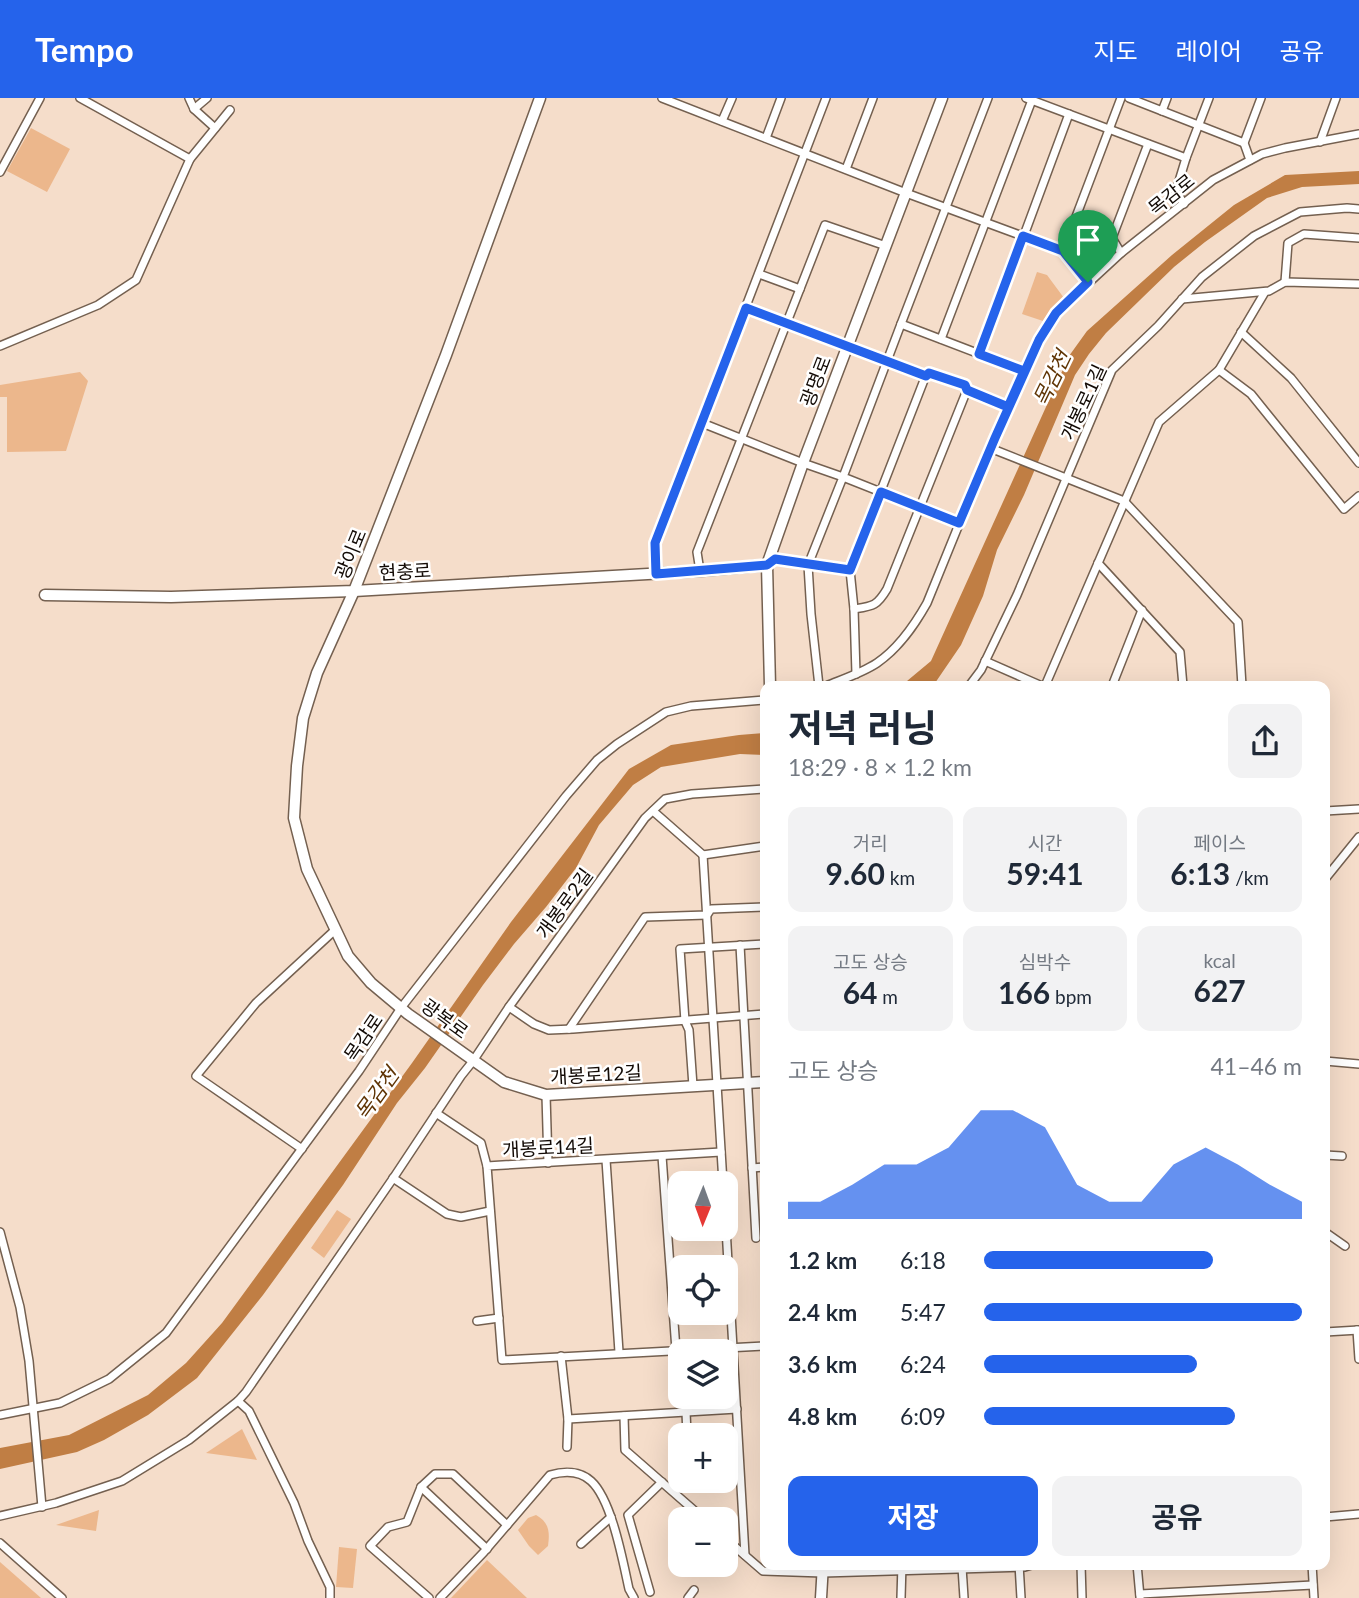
<!DOCTYPE html>
<html lang="ko">
<head>
<meta charset="utf-8">
<style>
	:root { --surface:#fff; --page:#f2f2f3; --text:#1f2937; --muted:#747a83; --accent:#2563eb }
	body { margin:0; font-family:Lato,"Noto Sans KR",sans-serif; background:var(--page); color:var(--text); height:100vh; display:flex; flex-direction:column; font-size:26px; white-space:nowrap }
	* { box-sizing:border-box; margin:0 }
	p { font-size:23px; color:var(--muted) }
	.icon { flex:none; width:38px; height:38px; fill:none; stroke:currentColor; stroke-width:2; stroke-linecap:round; stroke-linejoin:round }
	.map { position:relative; flex:1; overflow:hidden }
	.drawer { position:absolute; left:760px; top:583px; width:570px; height:889px; display:flex; flex-direction:column; background:var(--surface); border-radius:14px; box-shadow:0 7px 28px #0002 }
	.drawer>* { flex:none }
	.needle { width:46px; rotate:181deg }
	.tools { position:absolute; left:668px; top:1073px; display:grid; gap:14px }
	.tools a { display:grid; place-items:center; width:70px; height:70px; border-radius:14px; background:var(--surface); box-shadow:0 7px 28px #0002; font-size:35px }
	.pin { position:absolute; display:grid; place-items:center; width:60px; height:60px; color:#fff; margin:-72px -30px; border-radius:50% 50% 50% 0; rotate:-45deg; box-shadow:0 0 7px #0007 }
	.pin .icon { rotate:45deg }
	.round { display:grid; place-items:center; flex:none; width:74px; height:74px; border-radius:14px; background:var(--page) }
	.headline { display:flex; align-items:center; justify-content:space-between; height:119px; padding:0 28px }
	h1 { font-size:38px; font-weight:700; line-height:52px }
	.figures { display:grid; grid-template-columns:repeat(3,1fr); gap:10px; height:119px; padding:7px 28px }
	.figures div { display:grid; align-content:center; border-radius:14px; background:var(--page); text-align:center }
	.figures b { font-size:30px; font-weight:700 }
	.figures small { font-size:19px; font-weight:400 }
	.figures p { font-size:19px }
	.chart { height:196px; padding:14px 28px }
	.chart p { display:flex; justify-content:space-between }
	.chart svg { width:100%; height:126px; margin-top:7px; fill:var(--accent); opacity:.7 }
	.cta { display:flex; gap:14px; margin-top:auto; padding:14px 28px }
	.cta a { flex:1; height:80px; border-radius:14px; background:var(--accent); color:#fff; font-size:28px; font-weight:700; line-height:80px; text-align:center }
	.cta a+a { background:var(--page); color:var(--text) }
	ul { padding:0 28px; list-style:none; font-size:23px }
	li { display:grid; grid-template-columns:112px 84px 1fr; align-items:center; height:52px }
	li i { height:18px; border-radius:9px; background:var(--accent) }
	header { display:flex; align-items:center; gap:42px; box-sizing:border-box; height:98px; padding:0 35px; background:var(--accent); color:#fff }
	header strong { font-size:33px }
	nav { display:flex; gap:38px; margin-inline-start:auto; font-size:24px }
	.map>svg:first-child { display:block }
	.green { fill:#ecb78c }
	.water { fill:#c07e44 }
	.lines { fill:none; stroke-linecap:round; stroke-linejoin:round }
	.street-casing { stroke:#746050; stroke-width:10 }
	.secondary-casing { stroke:#746050; stroke-width:13 }
	.street { stroke:#fff; stroke-width:7 }
	.secondary { stroke:#fff; stroke-width:10 }
	.route-casing { stroke:#fff; stroke-width:14 }
	.route { stroke:#2563eb; stroke-width:9 }
	.labels { text-anchor:middle; dominant-baseline:central; stroke-width:5; stroke-linejoin:round; paint-order:stroke }
	.street-label { font-size:19px; fill:#130b06; stroke:#fff }
	.water-label { font-size:21px; font-style:italic; fill:#5f3404; stroke:#fff }
</style>
</head>
<body>
<header>
<strong>Tempo</strong>
<nav><a>지도</a><a>레이어</a><a>공유</a></nav>
</header>
<div class="map">
<svg width="1359" height="1500" viewBox="0 0 1359 1500">
	<rect width="100%" height="100%" fill="#f5ddca"/>
	<g class="green">
		<path d="M31 30 70 51 47 94 7 73Z"/>
		<path d="M1037 174 1047 177 1064 200 1052 210 1043 223 1022 216Z"/>
		<path d="M80 274 88 283 66 353 7 354V299H0V287Z"/>
		<path d="M337 1112 351 1121 324 1160 311 1150Z"/>
		<path d="M242 1331 257 1362 206 1355Z"/>
		<path d="M99 1412 96 1433 56 1427Z"/>
		<path d="M536 1417C549 1424 550 1434 548 1448L538 1457 529 1448 518 1432 528 1420Z"/>
		<path d="M339 1449 357 1451 353 1490 336 1489Z"/>
		<path d="M487 1462 527 1500H451Z"/>
		<path d="M0 1464 41 1500H0Z"/>
	</g>
	<g class="water">
		<path d="M1359 73V86L1302 89 1267 100 1205 144 1174 169 1106 235 1089 256 1075 277 1024 397 997 452 983 498 961 547 933 588H901L931 563 1069 258 1087 233 1172 157 1234 107 1285 77Z"/>
		<path d="M765 635V657L740 656 661 669 633 687 599 727 576 770 546 809 514 846 483 887 425 970 397 1005 343 1087 263 1197 197 1280 148 1317 104 1342 77 1354 0 1371V1350L69 1337 148 1297 186 1265 222 1225 412 965 511 824 629 671 671 647 739 637Z"/>
	</g>
	<g class="lines">
		<defs>
			<g id="street">
				<path d="M80 0 190 61"/>
				<path d="M189 0 194 11 215 30"/>
				<path d="M662 0 906 95 1063 153 1088 184"/>
				<path d="M988 0 901 226 1024 273"/>
				<path d="M1026 0 1186 60"/>
				<path d="M1129 0 1244 45"/>
				<path d="M194 11 207 0"/>
				<path d="M1162 13 1167 0"/>
				<path d="M722 23 732 0"/>
				<path d="M766 40 781 0"/>
				<path d="M1320 44 1336 0"/>
				<path d="M1250 62 1244 45 1261 0"/>
				<path d="M846 71 873 0"/>
				<path d="M0 74 40 0"/>
				<path d="M1184 106 1176 93 1186 60 1209 0"/>
				<path d="M1063 153 1121 0"/>
				<path d="M1121 155 1112 140 1148 46"/>
				<path d="M759 176 800 191"/>
				<path d="M1285 184 1288 145 1304 136 1359 140"/>
				<path d="M1182 201 1269 193 1285 184 1359 186"/>
				<path d="M746 210 887 263 901 226"/>
				<path d="M1241 234 1291 280 1359 365"/>
				<path d="M941 241 1032 2"/>
				<path d="M0 248 98 207 136 182 190 61 230 12"/>
				<path d="M980 256 1069 16"/>
				<path d="M1219 272 1265 194"/>
				<path d="M702 325 803 365 843 379 808 467 811 516 819 588"/>
				<path d="M990 350 1124 403 1238 524 1242 588"/>
				<path d="M959 425 843 379 887 263 926 277 929 275 965 287 967 292 1008 309"/>
				<path d="M1098 465 1180 554 1183 588"/>
				<path d="M767 467 775 461 850 472"/>
				<path d="M700 473 697 454 825 127 886 148"/>
				<path d="M656 476 655 445 826 0"/>
				<path d="M854 511C873 508 877 508 887 491L967 292"/>
				<path d="M985 563 1042 588"/>
				<path d="M856 576 854 511 850 472 926 277"/>
				<path d="M826 588C843 581 862 575 877 565 899 550 914 528 927 505L990 350 1024 273 1039 242 1056 215 1121 155 1213 82 1262 56 1285 50 1359 36"/>
				<path d="M969 588 981 572 1017 497 1112 272 1158 228 1202 179 1254 138 1300 114 1347 110 1359 111"/>
				<path d="M1045 588 1159 324 1219 272 1251 296 1344 411 1359 398"/>
				<path d="M1112 588 1142 512"/>
				<path d="M653 713 703 757 765 748"/>
				<path d="M1325 713 1359 711"/>
				<path d="M703 757 723 1085"/>
				<path d="M1325 781 1359 739"/>
				<path d="M740 847 756 1140"/>
				<path d="M509 909 534 926 549 932 573 931 765 916"/>
				<path d="M569 931 645 819 707 817 711 811 765 809"/>
				<path d="M1325 963 1359 966"/>
				<path d="M693 988 689 932 685 923 680 851 765 846"/>
				<path d="M546 997 548 1065"/>
				<path d="M436 1015 481 1045 487 1068"/>
				<path d="M302 1051 196 978 256 905 335 832"/>
				<path d="M721 1054 487 1068 502 1262 765 1248"/>
				<path d="M1325 1057 1342 1058"/>
				<path d="M662 1058 676 1252"/>
				<path d="M606 1062 619 1254"/>
				<path d="M752 1070 765 1069"/>
				<path d="M393 1080 447 1116 461 1119 490 1113"/>
				<path d="M726 1130 745 1457"/>
				<path d="M0 1134 20 1209 29 1263 42 1409"/>
				<path d="M1325 1134 1345 1148"/>
				<path d="M477 1223 499 1220"/>
				<path d="M1357 1232 1359 1261"/>
				<path d="M1325 1234 1359 1232"/>
				<path d="M561 1258 568 1321 567 1349"/>
				<path d="M238 1303 249 1313 294 1405 308 1443 330 1489V1500"/>
				<path d="M686 1314 687 1337"/>
				<path d="M0 1317 60 1305 109 1281 166 1235 359 973 401 910 566 698 597 662 617 646 666 614 691 608 765 602"/>
				<path d="M624 1318 625 1352 704 1421"/>
				<path d="M568 1321 737 1311"/>
				<path d="M421 1389 487 1451"/>
				<path d="M0 1418 56 1405 122 1383 189 1342 238 1303 246 1294 394 1079 461 978 473 963 509 909 645 720 665 701 692 696 765 691"/>
				<path d="M1325 1419 1359 1416"/>
				<path d="M726 1441 763 1473 823 1475 1025 1469 1035 1466"/>
				<path d="M0 1445 62 1500"/>
				<path d="M581 1446 611 1419"/>
				<path d="M1019 1466 1021 1500"/>
				<path d="M1081 1466 1082 1500"/>
				<path d="M1137 1466 1140 1499"/>
				<path d="M1312 1466 1314 1500"/>
				<path d="M962 1469 964 1500"/>
				<path d="M650 1494 628 1417 662 1384"/>
				<path d="M1140 1496 1313 1487"/>
				<path d="M429 1500 370 1448 388 1429 407 1424 421 1389 435 1376H453L507 1427"/>
				<path d="M440 1500 484 1454 550 1377C564 1373 580 1373 591 1383 612 1402 623 1464 629 1491L634 1500"/>
				<path d="M688 1500 694 1492"/>
				<path d="M901 1500 902 1466"/>
			</g>
			<g id="secondary">
				<path d="M540 0 446 257 354 493 317 575 303 620 297 668 294 720 307 771 348 858 371 885 408 916 504 984 546 997 765 984"/>
				<path d="M45 497 171 499 354 493 700 473 767 467"/>
				<path d="M770 588 767 467 803 365 942 0"/>
				<path d="M821 1500 823 1466"/>
			</g>
		</defs>
		<use href="#street" class="street-casing"/>
		<use href="#secondary" class="secondary-casing"/>
		<use href="#street" class="street"/>
		<use href="#secondary" class="secondary"/>
	</g>
	<g class="lines">
		<defs>
			<path id="route" d="M1088 184 1056 215 1039 242 995 340 959 425 881 394 850 472 775 461 767 467 656 476 655 445 746 210 926 278 929 275 965 287 967 292 1008 309 1024 273 979 256 1023 138 1063 153 1088 184"/>
		</defs>
		<use href="#route" class="route-casing"/>
		<use href="#route" class="route"/>
	</g>
	<g class="labels">
		<g class="street-label">
			<text transform="translate(1171 96) rotate(-39)">목감로</text>
			<text transform="translate(815 283) rotate(-69)">광명로</text>
			<text transform="translate(1083 304) rotate(-65)">개봉로1길</text>
			<text transform="translate(350 456) rotate(-68)">광이로</text>
			<text transform="translate(405 473) rotate(-3)">현충로</text>
			<text transform="translate(564 805) rotate(-54)">개봉로2길</text>
			<text transform="translate(445 920) rotate(36)">광복로</text>
			<text transform="translate(363 939) rotate(-56)">목감로</text>
			<text transform="translate(596 976) rotate(-3)">개봉로12길</text>
			<text transform="translate(548 1049) rotate(-3)">개봉로14길</text>
		</g>
		<g class="water-label">
			<text transform="translate(1051 280) rotate(-64)">목감천</text>
			<text transform="translate(376 995) rotate(-54)">목감천</text>
		</g>
	</g>
</svg>
<div class="tools">
<a><svg class="needle" viewBox="-14 -14 28 28"><path d="M0-13l5 13h-10z" fill="#e53935"/><path d="M0 13l5-13h-10z" fill="#747a83"/></svg></a>
<a><svg class="icon" aria-label="locate" viewBox="0 0 24 24"><circle cx="12" cy="12" r="6"/><path d="M12 2v4M12 18v4M2 12h4M18 12h4"/></svg></a>
<a><svg class="icon" aria-label="layers" viewBox="0 0 24 24"><path d="M12 4l9 5-9 5-9-5zM3 14l9 5 9-5"/></svg></a>
<a>+</a>
<a>−</a>
</div>
<div class="pin" style="left:1088px;top:184px;background:#1e9e55"><svg class="icon" aria-label="arrive" viewBox="0 0 24 24"><path d="M6 21V4h12l-3 4 3 4H6"/></svg></div>
<section class="drawer">
<div class="headline"><div><h1>저녁 러닝</h1><p>18:29 · 8 × 1.2 km</p></div><a class="round"><svg class="icon" aria-label="share" viewBox="0 0 24 24"><path d="M12 15V3M7 8l5-5 5 5M5 13v7h14v-7"/></svg></a></div>
<div class="figures">
<div><p>거리</p><b>9.60<small> km</small></b></div>
<div><p>시간</p><b>59:41</b></div>
<div><p>페이스</p><b>6:13<small> /km</small></b></div>
</div>
<div class="figures">
<div><p>고도 상승</p><b>64<small> m</small></b></div>
<div><p>심박수</p><b>166<small> bpm</small></b></div>
<div><p>kcal</p><b>627</b></div>
</div>
<div class="chart"><p><span>고도 상승</span>41–46 m</p>
<svg viewBox="0 0 160 44" preserveAspectRatio="none"><path d="M0 44V38L10 38L20 32L30 25L40 25L50 19L60 6L70 6L80 12L90 32L100 38L110 38L120 25L130 19L140 25L150 32L160 38V44z"/></svg>
</div>
<ul>
<li><b>1.2 km</b>6:18<i style="width:72%"></i></li>
<li><b>2.4 km</b>5:47<i style="width:100%"></i></li>
<li><b>3.6 km</b>6:24<i style="width:67%"></i></li>
<li><b>4.8 km</b>6:09<i style="width:79%"></i></li>
</ul>
<div class="cta"><a>저장</a><a>공유</a></div>
</section>
</div>
</body>
</html>
